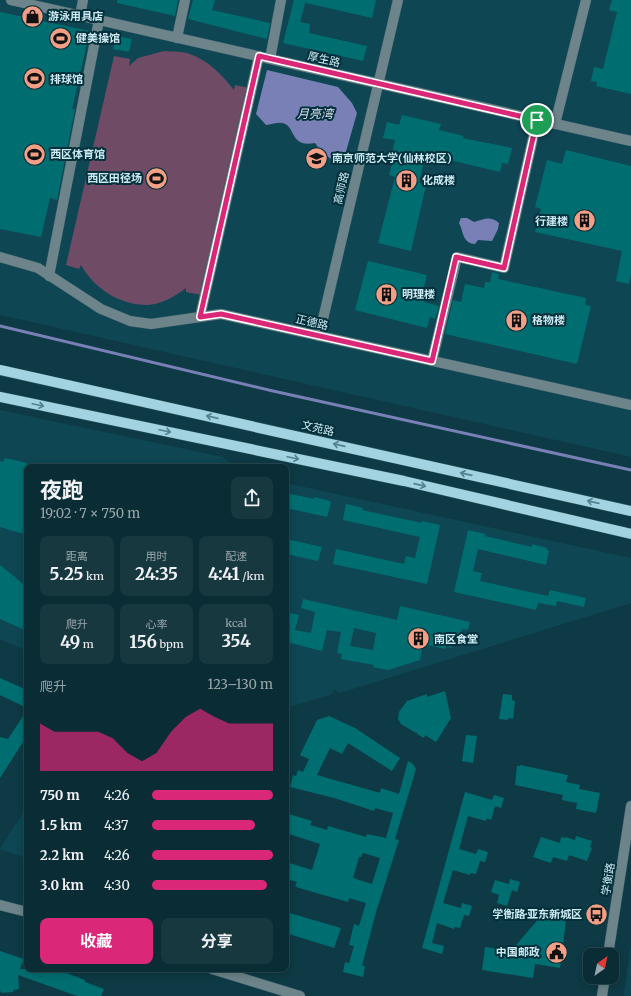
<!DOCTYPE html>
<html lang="zh">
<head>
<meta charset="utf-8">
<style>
	:root { --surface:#0a2c34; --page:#183840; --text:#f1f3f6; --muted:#99a7ac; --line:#2a484f; --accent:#db2777 }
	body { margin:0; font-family:Merriweather,"Noto Sans SC",serif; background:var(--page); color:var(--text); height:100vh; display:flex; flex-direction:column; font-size:15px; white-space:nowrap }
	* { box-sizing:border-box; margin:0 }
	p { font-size:13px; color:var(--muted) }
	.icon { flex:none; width:22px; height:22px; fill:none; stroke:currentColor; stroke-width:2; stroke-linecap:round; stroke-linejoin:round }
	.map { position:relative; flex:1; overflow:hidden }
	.panel { position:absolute; left:24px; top:464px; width:265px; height:508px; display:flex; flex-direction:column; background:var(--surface); border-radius:8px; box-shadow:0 2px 10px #0003,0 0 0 1px var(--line) }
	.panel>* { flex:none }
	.needle { width:26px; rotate:33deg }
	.buttons { position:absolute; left:583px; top:948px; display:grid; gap:8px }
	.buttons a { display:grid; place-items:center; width:36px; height:36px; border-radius:8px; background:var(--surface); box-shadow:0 2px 10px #0003,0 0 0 1px var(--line); font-size:20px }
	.pin { position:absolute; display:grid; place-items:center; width:34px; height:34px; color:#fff; margin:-17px; border:2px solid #fff; border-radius:50%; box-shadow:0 1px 4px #0007 }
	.round { display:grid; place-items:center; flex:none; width:42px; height:42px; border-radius:8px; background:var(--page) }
	.summary { display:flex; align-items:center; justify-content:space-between; height:68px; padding:0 16px }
	h1 { font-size:22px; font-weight:700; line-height:30px }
	.stats { display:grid; grid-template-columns:repeat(3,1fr); gap:6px; height:68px; padding:4px 16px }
	.stats div { display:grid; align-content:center; border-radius:8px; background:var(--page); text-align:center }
	.stats b { font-size:17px; font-weight:700 }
	.stats small { font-size:11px; font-weight:400 }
	.stats p { font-size:11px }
	.chart { height:112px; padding:8px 16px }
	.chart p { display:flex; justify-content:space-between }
	.chart svg { width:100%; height:72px; margin-top:4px; fill:var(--accent); opacity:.7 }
	.primary-button { display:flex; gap:8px; margin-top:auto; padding:8px 16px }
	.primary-button a { flex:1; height:46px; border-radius:8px; background:var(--accent); color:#fff; font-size:16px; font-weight:700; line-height:46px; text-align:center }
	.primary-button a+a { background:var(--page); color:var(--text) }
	ul { padding:0 16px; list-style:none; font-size:13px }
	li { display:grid; grid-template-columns:64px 48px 1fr; align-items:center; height:30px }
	li i { height:10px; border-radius:5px; background:var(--accent) }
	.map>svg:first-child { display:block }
	.built { fill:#0e4653 }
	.green { fill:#704b65 }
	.water { fill:#7880b6 }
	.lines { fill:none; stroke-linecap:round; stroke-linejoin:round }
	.stream { stroke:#7880b6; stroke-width:3 }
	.building { fill:#006e70; fill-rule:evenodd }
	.minor-casing { stroke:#2c5661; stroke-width:11 }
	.major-casing { stroke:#2c5661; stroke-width:11 }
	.minor { stroke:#6c848a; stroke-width:10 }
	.major { stroke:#a2d3e1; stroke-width:10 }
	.oneway { stroke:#51828e }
	.route-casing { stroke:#fff; stroke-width:8 }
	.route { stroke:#db2777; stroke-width:5 }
	.labels { text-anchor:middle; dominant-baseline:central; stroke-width:4; stroke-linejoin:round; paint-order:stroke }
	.poi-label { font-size:11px; font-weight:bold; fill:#ceeaf3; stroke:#00303b; text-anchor:start }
	.street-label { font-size:11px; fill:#ceeaf3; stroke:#00303b }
	.water-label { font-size:12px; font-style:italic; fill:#dee1f2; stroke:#00303b }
</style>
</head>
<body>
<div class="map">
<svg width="631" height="996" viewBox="0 0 631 996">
	<rect width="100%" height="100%" fill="#0d3a45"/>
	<g class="built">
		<path d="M0 0H631V457L0 315Z"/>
		<path d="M0 410 223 457 235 467H27V651L0 639Z"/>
		<path d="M286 483 631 558V603L340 693 333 689 334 692 330 695 286 708Z"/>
		<path d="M27 807V858L1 850 0 848Z"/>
		<path d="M631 945V996H626L624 994Z"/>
	</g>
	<path class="green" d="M164 51C173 52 182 51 190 54 208 60 223 76 234 90L235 85 249 88 201 295 186 292V288C176 296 160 305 147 305 119 305 94 288 81 265L79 269 66 265 114 56 130 59 129 66 138 58Z"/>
	<g class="water">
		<path d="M267 70 338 87 352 103 357 113 343 162C330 161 323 154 315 143 289 148 296 125 282 123 277 122 271 125 266 125L256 114Z"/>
		<path d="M461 218H467L474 222C484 220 489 215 499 223L498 229 492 241 478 240 475 244C462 243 464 232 459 223Z"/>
	</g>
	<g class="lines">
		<path class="stream" d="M0 326 273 391 631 470"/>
	</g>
	<g class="building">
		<path d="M117 0H178L175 16 117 3Z"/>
		<path d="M193 0H215L212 10 270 23 267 39 188 19Z"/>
		<path d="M294 0H306L300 22 310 24 309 33 367 46 363 61 283 43Z"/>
		<path d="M306 0H376L372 18 306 3Z"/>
		<path d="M612 0H631V94L596 86 597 82 591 81 594 67 603 69 617 12 609 10Z"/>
		<path d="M0 12 90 31 72 109H75L57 200 50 198 41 237 0 229Z"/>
		<path d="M116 36 132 39 129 52 113 49Z"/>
		<path d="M402 115 441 124 439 130 464 136 462 138 512 148 508 164 502 163 500 172 433 156 431 163 424 161 419 183 426 185 411 251 378 243 395 177 389 175 395 153H392L395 140 383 138 387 122 399 125Z"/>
		<path d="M566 150 631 166V274L629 284 616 281 622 251 535 232 541 209 535 207 547 160 562 164Z"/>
		<path d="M368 261 427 275 421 299 425 300 424 302 439 306 435 319 430 317 427 328 355 310Z"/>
		<path d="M492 272 499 274 498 279 586 298 585 305 591 306 577 364 445 334 453 300 461 302 465 284 484 288 485 282H490Z"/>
		<path d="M5 458 27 463V535L0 527V461L3 462Z"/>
		<path d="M286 493 314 499V497L330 501 331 503 327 517 286 508Z"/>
		<path d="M346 504 363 508 362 510 422 523V521L440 525 427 584 333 564 336 549 404 564 406 556 415 558 420 537 343 520Z"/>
		<path d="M468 530 486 534 485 536 532 547V544L547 548V550L549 551 546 565 478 549 473 571 482 573 480 581 548 596 550 590 586 598 584 607 557 601 556 606 538 603 536 610 454 592Z"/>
		<path d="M286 539 322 547 318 561 286 554Z"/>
		<path d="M0 565 27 587V631L0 619Z"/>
		<path d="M303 599 397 620 400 606 470 622 468 630 462 629 459 645 452 644V648L446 646V649L423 644 420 660 388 670 373 667 374 665 341 659 342 654 337 653 341 632 327 630 322 651 287 642 290 629 286 628V616L290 617V613L299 615 295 630 311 633 315 612 301 608ZM354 628 376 633 373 650 350 646Z"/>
		<path d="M0 678 27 690V708L0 695Z"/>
		<path d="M445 691 451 718 436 742 425 735 424 738 417 734V732L416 733 401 724 398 719 399 712 407 701 427 694V697Z"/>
		<path d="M503 694 512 695V700L515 701 513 719 508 718V720L499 719Z"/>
		<path d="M27 710V736L0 778V737L8 739Z"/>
		<path d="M329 716 355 728 400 758 392 771 348 743 342 754 330 748 317 775 380 793 381 788 399 794 408 761 413 764 416 769 395 839 399 840 376 912 362 966H365L363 977 343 972 345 962 349 963 354 946 349 945 354 924 359 926 366 903 349 898 348 902 299 888 295 886 297 882 286 879V862L312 870 320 844 286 833V813L312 821 310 825 327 830 328 826 366 837 367 834 386 838 393 813 375 808 374 811 334 798 290 787 293 775 296 776 298 770 303 772 309 759 300 755 317 720ZM363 853 380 858 372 884 353 878 359 857H361Z"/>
		<path d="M466 735 477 736 473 763 462 761Z"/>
		<path d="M520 765 568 775 566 782 580 785 579 789 600 793 596 813 576 809 577 803 562 800 563 795 515 785 517 766H520Z"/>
		<path d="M465 792 492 800 494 795 504 798 501 808 495 806 491 820 487 818 486 821 468 816 459 849 476 854 478 849 488 852 485 862 480 861 476 874 470 873V875L453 870 443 903 461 908 462 903 472 906 469 916 464 915 460 928 455 927 454 929 437 923 432 943 444 946 442 954 422 948Z"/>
		<path d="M576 836 592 841 590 847 592 848 587 861 569 855 567 861 553 857 551 863 533 857 541 837 560 843 561 837 565 838V837L575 840Z"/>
		<path d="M510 879 520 882 517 892 512 890 507 906 497 903 499 895 491 892 495 880 509 884Z"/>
		<path d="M286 912 341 928 334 948 286 933Z"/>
		<path d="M540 917 566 921 560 968 535 964 533 978 482 970 485 947 511 951Z"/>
		<path d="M0 951 24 959 20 969H48L55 971 56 969 85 980V982L104 989 101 996H77L18 975 19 989 13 990V992L2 993 0 991Z"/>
	</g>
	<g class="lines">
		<defs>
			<g id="minor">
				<path d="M11 0 631 141"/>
				<path d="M80 16 83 0"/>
				<path d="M177 38 185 0"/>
				<path d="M270 59 281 0"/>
				<path d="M555 124 586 0"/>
				<path d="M0 257 38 268 101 309 130 321 151 324 221 314 631 405"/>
				<path d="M49 276 99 20"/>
				<path d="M200 317 259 56"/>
				<path d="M319 336 398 0"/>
				<path d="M432 361 457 257 504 268 537 120"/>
				<path d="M0 905 27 912"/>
				<path d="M608 955 631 806"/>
				<path d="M212 969 300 996"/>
				<path d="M602 996 605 977"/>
			</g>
			<g id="major">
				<path d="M0 370 631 511"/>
				<path d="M0 397 404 481 631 534"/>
			</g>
		</defs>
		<use href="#minor" class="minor-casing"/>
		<use href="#major" class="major-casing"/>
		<use href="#minor" class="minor"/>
		<use href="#major" class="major"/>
	</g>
	<defs><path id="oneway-shaft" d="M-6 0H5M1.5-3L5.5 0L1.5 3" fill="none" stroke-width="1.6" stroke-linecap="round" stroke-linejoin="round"/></defs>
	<g class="oneway">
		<use href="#oneway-shaft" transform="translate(38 405) rotate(12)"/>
		<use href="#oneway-shaft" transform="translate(212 417) rotate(-167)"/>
		<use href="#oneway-shaft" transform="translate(165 431) rotate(12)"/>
		<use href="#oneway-shaft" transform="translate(339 445) rotate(-167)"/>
		<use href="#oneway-shaft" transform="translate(293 458) rotate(12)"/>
		<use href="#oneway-shaft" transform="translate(466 474) rotate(-167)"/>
		<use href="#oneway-shaft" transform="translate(420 485) rotate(13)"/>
		<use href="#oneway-shaft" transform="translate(593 502) rotate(-167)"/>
	</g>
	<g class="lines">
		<defs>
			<path id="route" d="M259 56 537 120 504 268 456 257 432 361 221 314 200 317Z"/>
		</defs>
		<use href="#route" class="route-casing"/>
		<use href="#route" class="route"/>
	</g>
	<defs>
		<symbol id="shop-disc" viewBox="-11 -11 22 22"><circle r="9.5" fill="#f39f85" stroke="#00303b"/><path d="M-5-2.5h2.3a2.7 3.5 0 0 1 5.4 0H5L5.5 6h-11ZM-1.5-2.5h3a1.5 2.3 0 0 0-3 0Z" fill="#111"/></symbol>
		<symbol id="stadium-disc" viewBox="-11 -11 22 22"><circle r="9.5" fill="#f39f85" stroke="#00303b"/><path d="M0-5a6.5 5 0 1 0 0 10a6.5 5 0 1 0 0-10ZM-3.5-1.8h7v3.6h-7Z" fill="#111"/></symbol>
		<symbol id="university-disc" viewBox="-11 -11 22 22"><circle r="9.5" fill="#f39f85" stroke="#00303b"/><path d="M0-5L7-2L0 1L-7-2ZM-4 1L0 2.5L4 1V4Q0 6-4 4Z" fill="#111"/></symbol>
		<symbol id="building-disc" viewBox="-11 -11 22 22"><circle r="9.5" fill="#f39f85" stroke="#00303b"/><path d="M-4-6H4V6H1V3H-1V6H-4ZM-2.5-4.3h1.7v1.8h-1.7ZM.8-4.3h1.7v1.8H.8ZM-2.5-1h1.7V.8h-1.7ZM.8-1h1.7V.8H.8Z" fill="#111"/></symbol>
		<symbol id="bus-disc" viewBox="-11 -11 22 22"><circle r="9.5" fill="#f39f85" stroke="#00303b"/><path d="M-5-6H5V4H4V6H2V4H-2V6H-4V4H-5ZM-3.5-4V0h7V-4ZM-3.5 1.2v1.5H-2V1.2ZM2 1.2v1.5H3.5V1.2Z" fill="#111"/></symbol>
		<symbol id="civic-disc" viewBox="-11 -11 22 22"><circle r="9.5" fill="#f39f85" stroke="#00303b"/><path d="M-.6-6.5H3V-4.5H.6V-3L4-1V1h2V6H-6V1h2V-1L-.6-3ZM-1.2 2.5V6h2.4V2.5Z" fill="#111"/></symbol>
	</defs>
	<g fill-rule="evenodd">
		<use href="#shop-disc" x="20" y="4" width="25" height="25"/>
		<use href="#stadium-disc" x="48" y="26" width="25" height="25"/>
		<use href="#stadium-disc" x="22" y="66" width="25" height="25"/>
		<use href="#stadium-disc" x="22" y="142" width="25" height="25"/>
		<use href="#university-disc" x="304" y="146" width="25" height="25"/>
		<use href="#stadium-disc" x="144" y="166" width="25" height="25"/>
		<use href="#building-disc" x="394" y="168" width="25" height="25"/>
		<use href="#building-disc" x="572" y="208" width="25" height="25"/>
		<use href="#building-disc" x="374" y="282" width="25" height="25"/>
		<use href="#building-disc" x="504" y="308" width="25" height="25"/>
		<use href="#building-disc" x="406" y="626" width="25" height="25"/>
		<use href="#bus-disc" x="584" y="902" width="25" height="25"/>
		<use href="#civic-disc" x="544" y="940" width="25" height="25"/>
	</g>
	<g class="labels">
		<g class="poi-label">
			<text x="48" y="16">游泳用具店</text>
			<text x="76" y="38">健美操馆</text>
			<text x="50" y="79">排球馆</text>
			<text x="50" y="154">西区体育馆</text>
			<text x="332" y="158">南京师范大学(仙林校区)</text>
			<text x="142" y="178" text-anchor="end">西区田径场</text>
			<text x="422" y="180">化成楼</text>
			<text x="568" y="221" text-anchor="end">行建楼</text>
			<text x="402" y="294">明理楼</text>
			<text x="532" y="320">格物楼</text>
			<text x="434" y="639">南区食堂</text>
			<text x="582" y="914" text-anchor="end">学衡路·亚东新城区</text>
			<text x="540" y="952" text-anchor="end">中国邮政</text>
		</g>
		<g class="street-label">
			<text transform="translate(324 59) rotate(13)">厚生路</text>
			<text transform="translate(341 188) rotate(-77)">高师路</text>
			<text transform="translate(312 322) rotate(13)">正德路</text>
			<text transform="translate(318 428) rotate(13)">文苑路</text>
			<text transform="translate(608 879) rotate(-81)">学衡路</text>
		</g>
		<g class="water-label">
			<text x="315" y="113">月亮湾</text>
		</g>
	</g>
</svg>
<div class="buttons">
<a><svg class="needle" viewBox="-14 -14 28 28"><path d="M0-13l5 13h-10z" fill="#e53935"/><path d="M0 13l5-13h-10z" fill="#99a7ac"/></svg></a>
</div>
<div class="pin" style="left:537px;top:120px;background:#1e9e55"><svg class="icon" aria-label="arrive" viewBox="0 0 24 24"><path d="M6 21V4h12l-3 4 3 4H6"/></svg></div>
<section class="panel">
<div class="summary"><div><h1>夜跑</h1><p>19:02 · 7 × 750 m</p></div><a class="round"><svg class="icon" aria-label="share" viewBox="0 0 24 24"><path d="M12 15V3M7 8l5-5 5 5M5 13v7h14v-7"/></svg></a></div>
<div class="stats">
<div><p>距离</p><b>5.25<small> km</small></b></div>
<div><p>用时</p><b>24:35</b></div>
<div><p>配速</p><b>4:41<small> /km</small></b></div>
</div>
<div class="stats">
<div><p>爬升</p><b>49<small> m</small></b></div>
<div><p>心率</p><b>156<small> bpm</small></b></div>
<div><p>kcal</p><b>354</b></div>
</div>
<div class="chart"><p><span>爬升</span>123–130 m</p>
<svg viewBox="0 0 160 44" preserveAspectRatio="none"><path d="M0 44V15L10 20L20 20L30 20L40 20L50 24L60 33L70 38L80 33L90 20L100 11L110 6L120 11L130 15L140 15L150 15L160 15V44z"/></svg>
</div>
<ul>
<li><b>750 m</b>4:26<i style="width:100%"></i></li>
<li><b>1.5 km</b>4:37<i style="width:85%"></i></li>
<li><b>2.2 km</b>4:26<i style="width:100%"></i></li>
<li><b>3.0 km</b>4:30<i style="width:95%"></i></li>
</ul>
<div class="primary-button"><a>收藏</a><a>分享</a></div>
</section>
</div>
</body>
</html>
